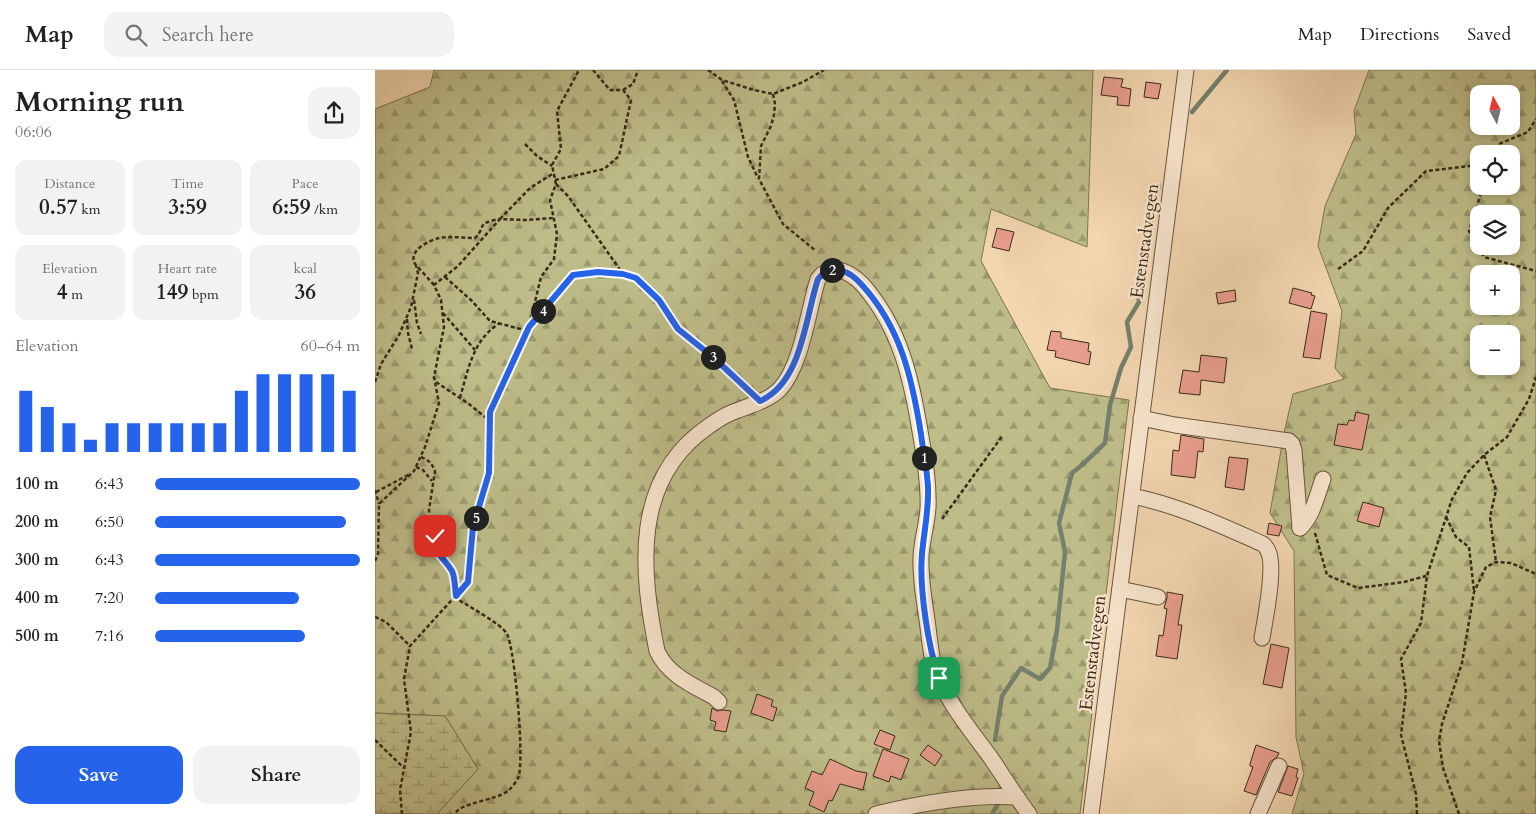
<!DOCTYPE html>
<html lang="en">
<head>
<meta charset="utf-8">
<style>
	:root { --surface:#fff; --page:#f2f2f2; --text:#202124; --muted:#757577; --line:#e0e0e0; --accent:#2563eb }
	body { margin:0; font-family:Cardo,serif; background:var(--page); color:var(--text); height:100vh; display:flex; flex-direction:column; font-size:19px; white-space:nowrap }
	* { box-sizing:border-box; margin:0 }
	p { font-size:16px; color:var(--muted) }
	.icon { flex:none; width:28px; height:28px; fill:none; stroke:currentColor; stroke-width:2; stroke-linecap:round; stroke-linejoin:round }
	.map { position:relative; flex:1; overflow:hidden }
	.drawer { display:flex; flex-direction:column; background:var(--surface); width:375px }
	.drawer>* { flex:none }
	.needle { width:32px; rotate:352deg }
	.fabs { position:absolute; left:1095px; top:15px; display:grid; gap:10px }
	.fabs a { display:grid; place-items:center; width:50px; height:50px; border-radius:10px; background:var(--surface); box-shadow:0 2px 8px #0003; font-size:25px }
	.pin { position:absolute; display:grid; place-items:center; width:42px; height:42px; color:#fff; margin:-21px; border-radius:10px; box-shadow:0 2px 8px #0006 }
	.km { position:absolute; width:25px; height:25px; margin:-12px; border-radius:50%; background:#222; color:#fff; font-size:14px; line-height:25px; text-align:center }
	.round { display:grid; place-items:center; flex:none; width:52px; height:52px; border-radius:15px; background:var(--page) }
	.headline { display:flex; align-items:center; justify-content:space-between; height:85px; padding:0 15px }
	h1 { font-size:28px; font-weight:700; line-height:38px }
	.figures { display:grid; grid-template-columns:repeat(3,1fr); gap:8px; height:85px; padding:5px 15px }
	.figures div { display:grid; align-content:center; border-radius:12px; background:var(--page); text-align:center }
	.figures b { font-size:21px; font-weight:700 }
	.figures small { font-size:14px; font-weight:400 }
	.figures p { font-size:14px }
	.chart { height:140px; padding:10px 15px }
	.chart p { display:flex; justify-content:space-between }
	.chart svg { width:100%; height:90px; margin-top:5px; stroke:var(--accent); stroke-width:6 }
	.cta { display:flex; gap:10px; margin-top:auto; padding:10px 15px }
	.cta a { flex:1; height:58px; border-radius:15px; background:var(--accent); color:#fff; font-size:20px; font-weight:700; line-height:58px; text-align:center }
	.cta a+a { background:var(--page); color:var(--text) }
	ul { padding:0 15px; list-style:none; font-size:16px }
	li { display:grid; grid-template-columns:80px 60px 1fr; align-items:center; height:38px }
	li i { height:12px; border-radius:6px; background:var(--accent) }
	header { display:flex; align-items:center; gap:30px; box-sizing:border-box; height:70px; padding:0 25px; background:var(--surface); border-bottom:1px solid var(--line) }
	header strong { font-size:24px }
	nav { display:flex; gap:28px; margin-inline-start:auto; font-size:18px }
	.search { width:350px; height:45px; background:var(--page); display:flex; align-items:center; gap:12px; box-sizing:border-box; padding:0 18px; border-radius:15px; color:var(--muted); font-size:19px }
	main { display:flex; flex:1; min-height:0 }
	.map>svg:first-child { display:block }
	.forest { fill:url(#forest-firs); stroke:#7c7450; fill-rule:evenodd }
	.wetland { fill:url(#wetland-marsh); stroke:#7c7450 }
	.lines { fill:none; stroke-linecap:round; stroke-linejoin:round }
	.stream { stroke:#75806d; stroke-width:4.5 }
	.building { fill:#e89e8d; stroke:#3a2a17 }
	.minor-casing { stroke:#68553d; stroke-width:17 }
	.path { stroke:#3a2a17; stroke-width:2.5; stroke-dasharray:4 2.5; stroke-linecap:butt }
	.minor { stroke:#f7e4cc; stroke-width:15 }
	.route-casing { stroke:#fff; stroke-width:10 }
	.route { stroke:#2563eb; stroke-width:6 }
	.labels { text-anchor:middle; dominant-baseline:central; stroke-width:4.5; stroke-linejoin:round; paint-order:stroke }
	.street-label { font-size:18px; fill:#3a2a17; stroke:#f7e4cc }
</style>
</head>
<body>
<header>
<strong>Map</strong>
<div class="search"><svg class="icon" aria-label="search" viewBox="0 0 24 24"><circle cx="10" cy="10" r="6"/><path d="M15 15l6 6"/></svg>Search here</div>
<nav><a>Map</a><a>Directions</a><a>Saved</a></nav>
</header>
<main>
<section class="drawer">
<div class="headline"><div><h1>Morning run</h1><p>06:06</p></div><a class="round"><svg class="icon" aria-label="share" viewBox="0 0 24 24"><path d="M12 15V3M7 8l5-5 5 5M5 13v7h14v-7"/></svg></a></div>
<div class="figures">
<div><p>Distance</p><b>0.57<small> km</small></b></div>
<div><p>Time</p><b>3:59</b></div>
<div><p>Pace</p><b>6:59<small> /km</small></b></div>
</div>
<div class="figures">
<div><p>Elevation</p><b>4<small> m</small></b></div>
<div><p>Heart rate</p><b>149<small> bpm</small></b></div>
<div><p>kcal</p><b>36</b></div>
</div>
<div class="chart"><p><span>Elevation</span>60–64 m</p>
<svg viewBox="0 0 160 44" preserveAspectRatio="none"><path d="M5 44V14M15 44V22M25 44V30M35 44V38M45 44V30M55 44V30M65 44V30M75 44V30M85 44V30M95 44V30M105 44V14M115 44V6M125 44V6M135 44V6M145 44V6M155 44V14"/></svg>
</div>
<ul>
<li><b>100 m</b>6:43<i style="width:100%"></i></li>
<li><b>200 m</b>6:50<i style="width:93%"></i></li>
<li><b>300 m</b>6:43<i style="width:100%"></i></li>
<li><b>400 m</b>7:20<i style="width:70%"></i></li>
<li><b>500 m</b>7:16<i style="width:73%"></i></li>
</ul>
<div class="cta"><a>Save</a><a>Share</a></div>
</section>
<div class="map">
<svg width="1161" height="744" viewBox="0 0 1161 744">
	<defs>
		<pattern id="forest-firs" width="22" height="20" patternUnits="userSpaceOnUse" patternTransform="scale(1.25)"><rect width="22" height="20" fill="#bebd89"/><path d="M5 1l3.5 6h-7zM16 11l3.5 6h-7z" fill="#9b9a6f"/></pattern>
		<pattern id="wetland-marsh" width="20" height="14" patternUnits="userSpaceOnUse" patternTransform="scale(1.25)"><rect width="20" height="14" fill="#bebd89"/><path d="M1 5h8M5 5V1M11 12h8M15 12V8" fill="none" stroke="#9b9a6f"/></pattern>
	</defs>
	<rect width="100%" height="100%" fill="#f2d6b0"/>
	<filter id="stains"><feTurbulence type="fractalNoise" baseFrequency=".004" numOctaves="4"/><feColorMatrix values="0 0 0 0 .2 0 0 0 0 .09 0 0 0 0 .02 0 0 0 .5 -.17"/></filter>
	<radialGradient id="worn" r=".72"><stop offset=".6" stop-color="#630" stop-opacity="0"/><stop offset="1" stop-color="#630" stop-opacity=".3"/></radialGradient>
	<g class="forest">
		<path d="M59 0H718L712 177 616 139 606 191 675 318 754 330 705 744H62L103 699 70 646 0 643V39L55 17Z"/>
		<path d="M994 0H1161V744H917L929 704 921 667 919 481 895 443 909 363 918 324 969 309 960 298 967 241 943 176 950 136 981 64 979 41ZM1104 24H1136V56H1104ZM1104 84H1136V116H1104ZM1104 144H1136V176H1104ZM1104 204H1136V236H1104ZM1104 264H1136V296H1104Z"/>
	</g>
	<path class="wetland" d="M0 643 70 646 103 699 62 744 0 743Z"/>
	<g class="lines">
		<g class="stream">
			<path d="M817 42 852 0"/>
			<path d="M620 670 627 626 646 598 665 609 675 598 682 560 690 482 684 453 697 403 707 395 730 373 735 335 746 298 756 277 752 252 764 232 763 208 784 115"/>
			<path d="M617 744 622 736"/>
		</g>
	</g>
	<g class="building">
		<path d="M729 7 748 9 746 17 756 19 754 36 742 35 743 27 726 25Z"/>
		<path d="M771 12 786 14 783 29 769 27Z"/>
		<path d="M622 158 639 162 634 181 617 177Z"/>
		<path d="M918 218 937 223 936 225 940 226 936 239 914 233Z"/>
		<path d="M860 220 861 231 843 234 841 223Z"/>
		<path d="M936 241 952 244 945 289 928 287Z"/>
		<path d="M676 261 686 262V268L714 273 713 281 716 282 714 295 680 287 681 281 672 280Z"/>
		<path d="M826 285 852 288 849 313 826 310 825 325 804 323 808 300 824 302Z"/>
		<path d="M981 342 994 345 987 380 959 375 963 354 972 355 974 350 979 351Z"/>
		<path d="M806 365 829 369 828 382 823 381 820 408 796 405 798 380 804 381Z"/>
		<path d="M854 387 873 389 869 420 850 417Z"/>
		<path d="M988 432 1009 438 1004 457 982 451Z"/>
		<path d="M894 453 907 456 904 466 892 464Z"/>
		<path d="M792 522 808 525 803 555H807L802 589 781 586 784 565 788 566 792 539 789 538 792 528Z"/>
		<path d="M896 574 914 578 907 618 888 614Z"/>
		<path d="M382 624 398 630 396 636 402 638 398 651 376 643Z"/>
		<path d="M337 638 342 641 348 640 356 641 351 662 339 660 341 652 335 650Z"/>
		<path d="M505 660 520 666 515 680 499 674Z"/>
		<path d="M553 675 567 685 560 696 545 685Z"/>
		<path d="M881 675 904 683 902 687 895 692 881 725 869 721 878 697 875 696V694Z"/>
		<path d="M508 679 534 689 526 710 516 706 514 712 498 706Z"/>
		<path d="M455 689 481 701 492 703 488 720 465 714 457 731 454 730 449 742 434 735 439 722 430 718 437 701 447 705Z"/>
		<path d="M913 696 923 699 921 707 923 708 917 726 903 722Z"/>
	</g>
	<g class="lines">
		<defs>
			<g id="minor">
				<path d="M766 348 800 355 914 371 917 374 919 380 925 458"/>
				<path d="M757 426C803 435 845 455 888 474 890 476 892 478 893 481 901 496 890 550 887 568"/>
				<path d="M925 458C938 446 942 425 948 409"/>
				<path d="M745 519 783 527"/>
				<path d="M344 632 339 627C317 615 293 605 282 581 266 501 256 409 334 356 341 351 348 346 356 343 372 336 391 332 404 320 427 296 433 240 443 209 456 192 474 201 487 214 526 258 537 311 546 367 550 390 554 414 553 438 552 454 547 470 546 486 545 508 549 529 552 550 554 564 555 578 558 591 568 629 596 660 618 691 630 709 641 727 654 744"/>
				<path d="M501 744C546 733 595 724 642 727"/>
				<path d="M716 744 811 0"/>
				<path d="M883 744 904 696"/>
			</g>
		</defs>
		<use href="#minor" class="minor-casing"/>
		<g class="path">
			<path d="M333 0 347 10 379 20 398 24 428 12 449 0"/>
			<path d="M347 11 359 30 373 87 383 108"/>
			<path d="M248 20 258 14 263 0"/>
			<path d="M398 24 400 34 399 45 396 56 386 76 384 109 408 154 441 181"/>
			<path d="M150 74 162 86 177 96"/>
			<path d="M1116 84 1124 74 1153 62 1161 49"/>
			<path d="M180 110 229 99 244 86 256 30 248 20H235L218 0"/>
			<path d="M181 114 193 126 248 204"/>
			<path d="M1105 116V126L1094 161 1109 187 1161 201"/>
			<path d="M125 149 155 118 179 103"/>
			<path d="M963 199 988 181 1013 138 1051 101 1104 95"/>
			<path d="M70 207 96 230 115 251 153 261"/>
			<path d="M59 215C56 211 40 195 39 192 35 179 54 171 64 168 75 166 88 168 100 168 112 156 100 154 124 149"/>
			<path d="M39 230 42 253 46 264"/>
			<path d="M68 243 100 280"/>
			<path d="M32 249 33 263 37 279"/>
			<path d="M154 256 166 207 179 189 182 164 175 130 181 114 177 95 186 79 182 41 204 0"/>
			<path d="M0 312 6 294 24 265 36 237 43 203 41 196"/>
			<path d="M61 312 94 334 115 351"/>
			<path d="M85 328C93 300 98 269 125 253"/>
			<path d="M1109 385 1121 420 1115 447 1121 492"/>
			<path d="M46 387C53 390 57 393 60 401L54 440 55 466 65 487 78 503 81 526"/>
			<path d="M41 397 48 400 57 411"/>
			<path d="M0 420 4 434"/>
			<path d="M1 422 35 404"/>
			<path d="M1071 447 1081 467 1094 477 1099 521"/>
			<path d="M567 449 628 365"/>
			<path d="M940 463 952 505 983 518 1029 512 1051 506"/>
			<path d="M60 475 62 456 66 447"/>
			<path d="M0 491 3 484 4 434 39 401 50 377 64 333 59 307 69 257 66 230 59 215 83 196 125 149 151 150 179 148"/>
			<path d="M79 527C91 535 127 554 132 564 140 579 150 694 143 708 142 711 137 717 134 720 122 731 85 732 80 744"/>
			<path d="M0 547 11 552 35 576"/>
			<path d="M0 670 29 698"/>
			<path d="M27 744 25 720 36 662 29 609 35 576 93 512 99 457 114 403 115 342 154 257 198 205 223 202 248 204 261 208 285 230 303 259 339 288 373 321"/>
			<path d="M1042 744 1041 724 1026 665 1031 623 1026 589 1046 553 1052 506 1077 429 1092 403 1109 385 1132 367 1154 329 1161 307"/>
			<path d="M1084 744 1068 698 1064 671 1067 654 1087 593 1099 522 1111 497 1121 492 1136 493 1161 504"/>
		</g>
		<use href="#minor" class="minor"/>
	</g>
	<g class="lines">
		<defs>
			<path id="route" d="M60 466C59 485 68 486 77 501 80 507 80 518 81 526L93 512 98 457 114 403 115 342 154 257 198 205 223 202 248 204 261 208 284 230 303 259 339 288 385 331C427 313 430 248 443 209 456 192 475 201 487 215 526 258 537 308 546 364 548 381 552 399 553 417 554 440 549 461 547 484 544 517 553 577 564 608"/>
		</defs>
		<use href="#route" class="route-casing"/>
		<use href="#route" class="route"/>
	</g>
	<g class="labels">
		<g class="street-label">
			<text transform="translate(770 171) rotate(-82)">Estenstadvegen</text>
			<text transform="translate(718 583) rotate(-83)">Estenstadvegen</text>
		</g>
	</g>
	<rect width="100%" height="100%" filter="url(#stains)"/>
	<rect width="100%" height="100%" fill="url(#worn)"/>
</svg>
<div class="fabs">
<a><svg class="needle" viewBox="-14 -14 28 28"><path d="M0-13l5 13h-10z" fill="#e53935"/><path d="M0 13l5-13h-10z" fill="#757577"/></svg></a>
<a><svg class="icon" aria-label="locate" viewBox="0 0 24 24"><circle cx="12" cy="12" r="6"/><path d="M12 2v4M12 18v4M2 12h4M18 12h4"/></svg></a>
<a><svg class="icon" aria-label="layers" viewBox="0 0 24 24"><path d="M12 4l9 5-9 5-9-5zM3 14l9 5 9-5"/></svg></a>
<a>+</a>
<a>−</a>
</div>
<div class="pin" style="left:564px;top:608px;background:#1e9e55"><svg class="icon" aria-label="arrive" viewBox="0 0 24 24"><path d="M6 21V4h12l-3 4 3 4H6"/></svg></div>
<div class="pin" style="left:60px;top:466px;background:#d93025"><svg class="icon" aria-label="check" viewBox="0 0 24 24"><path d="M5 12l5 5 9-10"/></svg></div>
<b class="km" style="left:549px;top:388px">1</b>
<b class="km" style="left:457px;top:200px">2</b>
<b class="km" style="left:338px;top:287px">3</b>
<b class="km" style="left:168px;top:241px">4</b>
<b class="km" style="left:101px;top:448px">5</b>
</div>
</main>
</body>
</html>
